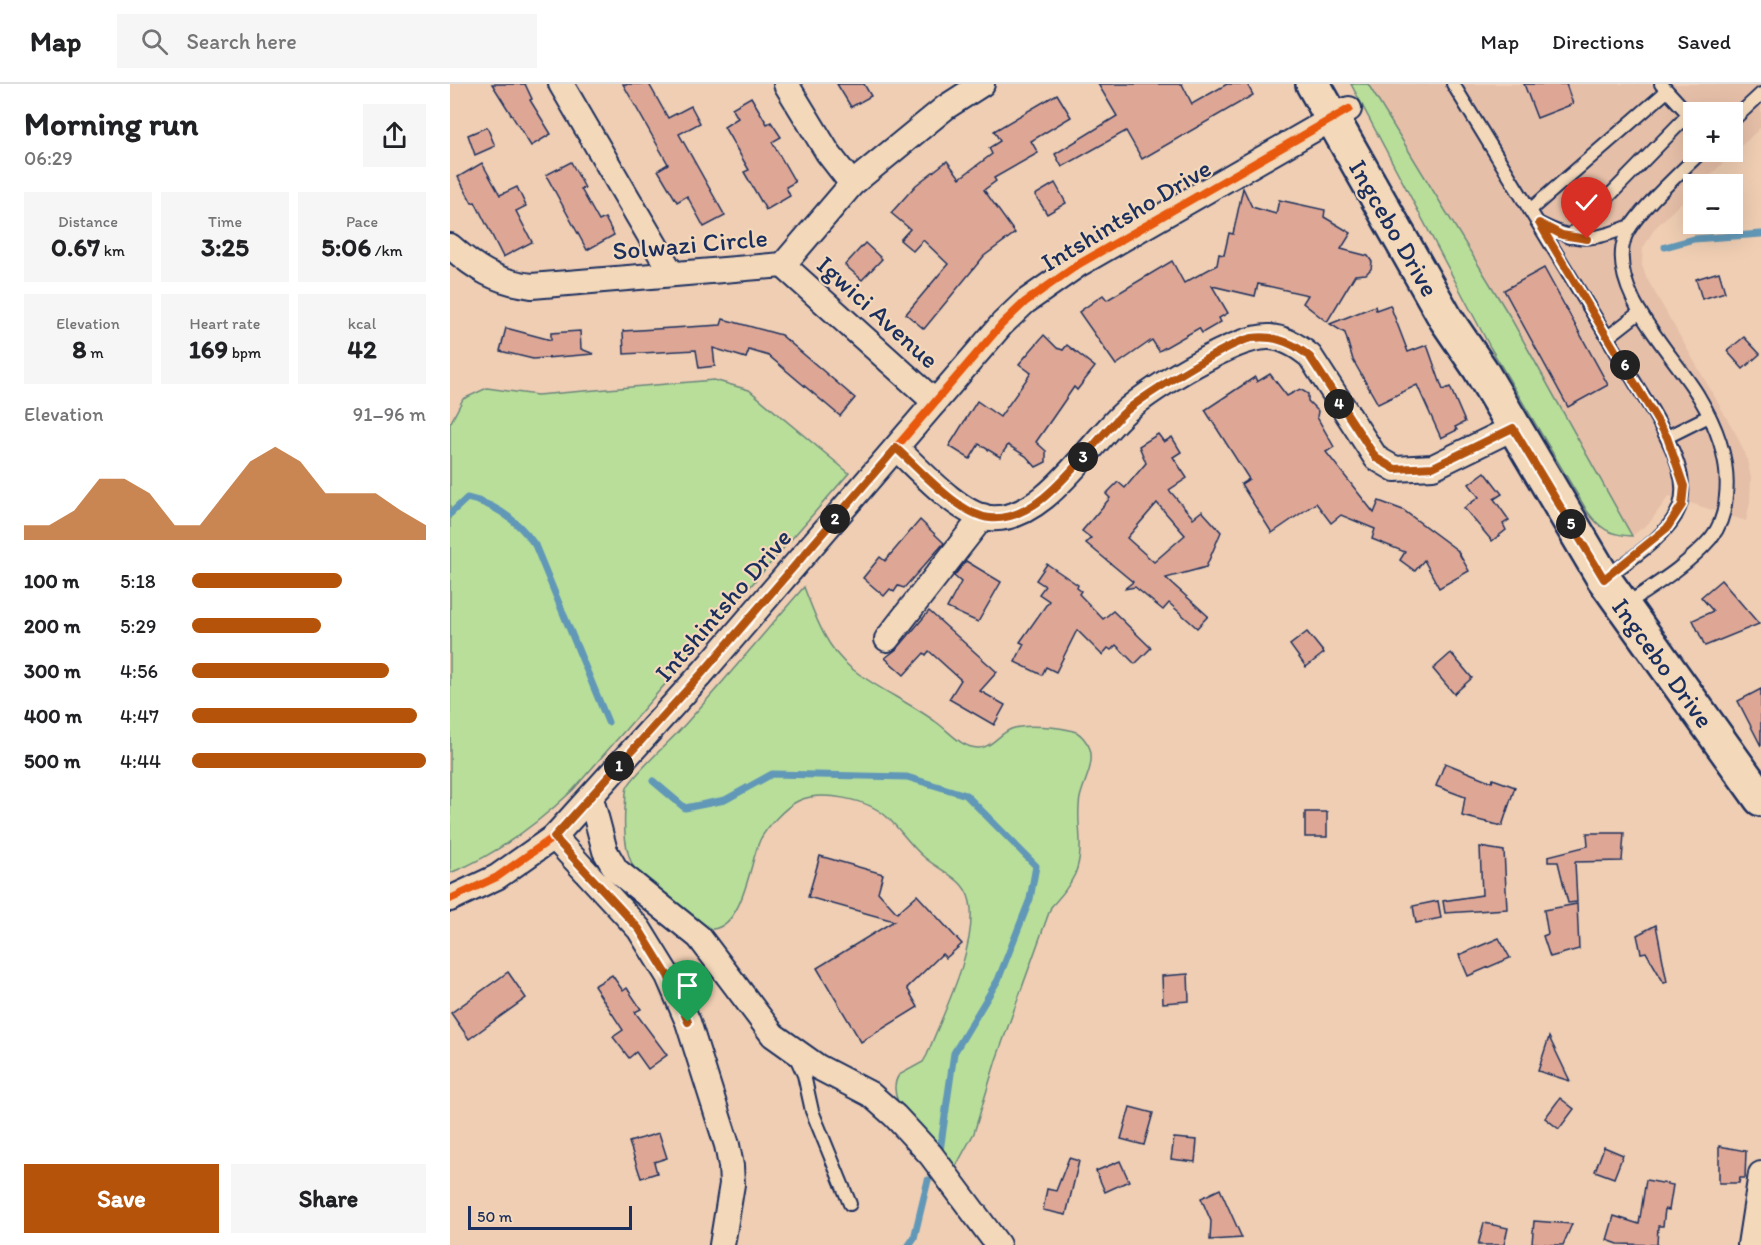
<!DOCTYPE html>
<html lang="en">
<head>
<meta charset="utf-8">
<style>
	:root { --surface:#fff; --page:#f6f6f6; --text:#202124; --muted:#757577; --line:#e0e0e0; --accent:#b45309 }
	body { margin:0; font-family:Itim,sans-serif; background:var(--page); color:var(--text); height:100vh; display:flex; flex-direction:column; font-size:22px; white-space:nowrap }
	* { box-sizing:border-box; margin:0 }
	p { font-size:20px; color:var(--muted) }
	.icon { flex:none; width:33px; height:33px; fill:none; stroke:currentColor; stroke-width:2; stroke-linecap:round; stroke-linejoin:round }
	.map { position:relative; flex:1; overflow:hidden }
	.drawer { display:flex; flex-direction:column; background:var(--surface); width:450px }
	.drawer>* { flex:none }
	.fabs { position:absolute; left:1233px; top:18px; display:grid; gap:12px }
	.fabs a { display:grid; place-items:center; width:60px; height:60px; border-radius:0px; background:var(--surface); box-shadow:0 6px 24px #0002; font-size:30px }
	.scale { position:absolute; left:18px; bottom:15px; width:164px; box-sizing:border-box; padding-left:6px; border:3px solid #1b2f5e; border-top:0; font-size:16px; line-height:21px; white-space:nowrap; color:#1b2f5e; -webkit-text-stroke:4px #f3d8ba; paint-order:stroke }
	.pin { position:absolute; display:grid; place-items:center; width:51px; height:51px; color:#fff; margin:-62px -26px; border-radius:50% 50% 50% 0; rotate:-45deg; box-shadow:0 0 6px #0007 }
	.pin .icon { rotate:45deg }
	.km { position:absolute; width:30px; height:30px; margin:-15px; border-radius:50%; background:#222; color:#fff; font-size:16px; line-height:30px; text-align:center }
	.round { display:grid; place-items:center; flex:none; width:63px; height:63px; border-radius:0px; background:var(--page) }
	.overview { display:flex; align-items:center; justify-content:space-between; height:102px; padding:0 24px }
	h1 { font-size:33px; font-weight:800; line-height:45px }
	.metrics { display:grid; grid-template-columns:repeat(3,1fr); gap:9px; height:102px; padding:6px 24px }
	.metrics div { display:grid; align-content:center; border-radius:0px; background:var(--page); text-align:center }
	.metrics b { font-size:26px; font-weight:800 }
	.metrics small { font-size:16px; font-weight:400 }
	.metrics p { font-size:16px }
	.chart { height:168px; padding:12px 24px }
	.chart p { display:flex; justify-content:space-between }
	.chart svg { width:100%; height:108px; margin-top:6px; fill:var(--accent); opacity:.7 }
	.primary-button { display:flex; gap:12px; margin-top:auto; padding:12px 24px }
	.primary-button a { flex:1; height:69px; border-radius:0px; background:var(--accent); color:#fff; font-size:24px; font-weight:800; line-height:69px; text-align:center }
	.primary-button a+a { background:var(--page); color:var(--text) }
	ul { padding:0 24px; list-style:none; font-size:20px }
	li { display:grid; grid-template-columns:96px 72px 1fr; align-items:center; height:45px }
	li i { height:15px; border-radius:8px; background:var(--accent) }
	header { display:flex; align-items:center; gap:36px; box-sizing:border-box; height:84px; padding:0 30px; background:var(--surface); border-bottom:2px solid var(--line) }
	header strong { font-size:28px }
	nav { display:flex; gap:33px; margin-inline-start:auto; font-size:21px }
	.search { width:420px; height:54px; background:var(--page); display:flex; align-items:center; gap:15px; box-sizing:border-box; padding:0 21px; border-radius:0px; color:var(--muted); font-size:22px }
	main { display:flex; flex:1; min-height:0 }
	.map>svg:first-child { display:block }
	.built { fill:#e6bfa8; fill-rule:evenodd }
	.green { fill:#b8de99; stroke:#6a867c; stroke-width:1.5 }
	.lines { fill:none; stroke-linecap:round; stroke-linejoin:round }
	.stream { stroke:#6298b7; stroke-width:7 }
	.building { fill:#dea795; stroke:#1b2f5e; stroke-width:1.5; fill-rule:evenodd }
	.lane-casing { stroke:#1b2f5e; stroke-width:16 }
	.street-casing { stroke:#1b2f5e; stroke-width:28 }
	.secondary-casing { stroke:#1b2f5e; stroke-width:38 }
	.lane { stroke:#f3d8ba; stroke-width:12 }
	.street { stroke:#f3d8ba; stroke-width:24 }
	.secondary { stroke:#f3d8ba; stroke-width:33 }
	.cycleway-casing { stroke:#f3d8ba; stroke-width:11 }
	.cycleway { stroke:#e8590c; stroke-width:8 }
	.route-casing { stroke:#fff; stroke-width:12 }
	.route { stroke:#b45309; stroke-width:8 }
	.labels { text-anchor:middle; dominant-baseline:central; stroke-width:4.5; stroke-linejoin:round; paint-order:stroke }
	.street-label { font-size:26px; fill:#1b2f5e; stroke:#f3d8ba }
</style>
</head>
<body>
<header>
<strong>Map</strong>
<div class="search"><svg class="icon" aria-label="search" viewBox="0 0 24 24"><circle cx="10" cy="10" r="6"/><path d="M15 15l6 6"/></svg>Search here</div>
<nav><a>Map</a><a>Directions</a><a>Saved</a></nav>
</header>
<main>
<section class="drawer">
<div class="overview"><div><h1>Morning run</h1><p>06:29</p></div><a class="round"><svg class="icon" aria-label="share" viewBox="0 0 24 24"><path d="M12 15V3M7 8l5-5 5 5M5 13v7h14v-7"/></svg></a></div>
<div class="metrics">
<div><p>Distance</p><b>0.67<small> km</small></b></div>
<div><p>Time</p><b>3:25</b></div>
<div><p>Pace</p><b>5:06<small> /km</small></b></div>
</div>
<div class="metrics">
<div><p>Elevation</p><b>8<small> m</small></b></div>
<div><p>Heart rate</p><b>169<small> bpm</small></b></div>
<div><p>kcal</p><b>42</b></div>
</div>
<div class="chart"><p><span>Elevation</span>91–96 m</p>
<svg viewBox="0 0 160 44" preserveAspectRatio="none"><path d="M0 44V38L10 38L20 32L30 19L40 19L50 25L60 38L70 38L80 25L90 12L100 6L110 12L120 25L130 25L140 25L150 32L160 38V44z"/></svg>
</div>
<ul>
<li><b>100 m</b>5:18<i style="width:64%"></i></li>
<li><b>200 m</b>5:29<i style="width:55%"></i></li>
<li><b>300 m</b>4:56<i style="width:84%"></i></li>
<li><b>400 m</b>4:47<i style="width:96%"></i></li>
<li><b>500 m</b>4:44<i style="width:100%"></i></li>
</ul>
<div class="primary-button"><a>Save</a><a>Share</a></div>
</section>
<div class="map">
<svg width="1311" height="1161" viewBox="0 0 1311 1161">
	<rect width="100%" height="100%" fill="#efceb3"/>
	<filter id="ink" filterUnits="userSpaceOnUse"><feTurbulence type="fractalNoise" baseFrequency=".0167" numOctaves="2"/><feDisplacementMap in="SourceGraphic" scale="12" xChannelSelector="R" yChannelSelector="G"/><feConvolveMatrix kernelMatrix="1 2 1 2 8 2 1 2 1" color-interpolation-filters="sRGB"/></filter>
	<g filter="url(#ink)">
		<path class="built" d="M918 0H1311V43L1251 100H1244L1243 107 1205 144 1193 164 1192 181 1196 193 1287 352 1297 375 1301 394 1300 418 1296 437 1219 412 1200 438 1182 452 1059 231ZM1244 28H1282V68H1244Z"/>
		<g class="green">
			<path d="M901 0H918L1059 231 1182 452C1160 451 1150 445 1137 427L1040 263Z"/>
			<path d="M264 296 299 306 399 389 123 706C87 740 47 771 0 789V340L13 315 37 304 87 311Z"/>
			<path d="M354 503C365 532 376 564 401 584 427 605 459 618 486 638 499 647 510 663 528 664 539 665 549 651 559 646 571 639 613 643 626 648 631 650 638 659 640 665 645 681 633 699 630 714 625 739 636 763 625 790 619 803 610 813 601 823L546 976 524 1049 506 1082 500 1081C483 1062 430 1018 449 991L473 978 477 971C493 929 524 870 521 825 519 794 493 790 474 773 460 761 450 745 437 733 418 715 371 706 348 717 335 723 316 744 310 756 300 777 294 841 263 845 258 845 253 841 250 838 236 826 220 819 205 808 176 786 173 757 175 724 176 718 175 709 177 704 181 693 220 657 230 646 273 599 313 550 354 503Z"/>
		</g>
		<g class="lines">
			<g class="stream">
				<path d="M1215 163 1244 155 1311 150"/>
				<path d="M0 430 17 414C46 420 68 437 85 461L158 638"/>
				<path d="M203 697 235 724 275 716 322 690 457 693 516 711 586 782 580 815 548 896 504 969 490 1067"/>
				<path d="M459 1161 464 1154 478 1096"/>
			</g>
		</g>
		<g class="building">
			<path d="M42 0H75L82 15 80 16 101 50 81 62Z"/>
			<path d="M173 0H199L218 34 241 22 250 39 229 50 275 132 254 143 237 112 227 118 208 86 218 80Z"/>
			<path d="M387 0H414L421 12 401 23Z"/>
			<path d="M648 0H732L742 20 777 0H797L803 11 692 75 676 47 612 83 605 70 667 32Z"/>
			<path d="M1074 0H1116L1123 20 1087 34Z"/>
			<path d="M607 10 621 33 581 57 588 69 544 94 546 97 534 106 565 149 534 172 474 245 456 230 498 180 473 156 463 167 450 156 460 145 441 129 466 101 497 77 510 94 542 70 539 64 550 57 544 47Z"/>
			<path d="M301 13 317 40 321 38 331 53 322 58 345 98 336 103 340 112 316 126 294 88 299 86 274 43 288 34 282 24Z"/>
			<path d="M37 43 45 62 25 71 18 51Z"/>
			<path d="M121 78 135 104 131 105 149 137 155 134 164 151 137 166 96 91Z"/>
			<path d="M32 79 50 111 67 103 76 122 66 127 82 158 53 173 25 118 22 119 8 93Z"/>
			<path d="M605 99 616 119 597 130 585 111Z"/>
			<path d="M793 104 802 123 826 130 829 116 875 126 874 133 901 149 891 165 918 172 922 178 921 185 916 190 905 191 877 238 853 219 858 211 808 200 805 212 762 202 778 229 769 234 771 238 752 249 749 244 709 267 702 256 666 281 629 228 653 211 657 216 722 177 734 199 767 181 769 170 774 171 779 149 783 150Z"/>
			<path d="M415 159 432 175 412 196 395 181Z"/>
			<path d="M1094 184 1158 301 1118 323 1054 206Z"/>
			<path d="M1269 188 1275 208 1252 215 1246 195Z"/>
			<path d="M940 221 958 268 977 261 993 306 1000 303 1015 338 1005 343 1007 346 991 354 967 301 928 320 903 276 895 249 880 240 925 222 926 226Z"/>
			<path d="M273 235 331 251 405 314 390 332 319 272 299 266 296 274 263 264 265 282 249 284 246 266 174 270 173 247 271 241Z"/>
			<path d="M56 244 101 256V249L130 247 131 265 144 270 83 275 50 267Z"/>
			<path d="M594 251 607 264 613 266 617 261 645 283 627 306 624 303 586 358 596 367V378L586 383 576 372 558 361 550 373 529 360 520 375 499 362 527 317 550 333 581 289 569 280Z"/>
			<path d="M1294 253 1310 270 1293 285 1277 267Z"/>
			<path d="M820 290 837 312 850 305 858 310V317L868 327 867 333 884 363 876 368 924 429 929 417 953 426 1007 466 1019 487 989 504 974 476 965 487 950 476 955 468 922 455 925 445 891 431 881 439 866 419 822 449 791 400 799 395 755 326 805 293 807 298Z"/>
			<path d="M708 350 714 358 722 353 731 368 723 373 737 394 719 406 743 434 752 427 771 448 756 483 716 494 758 532 747 544 719 519 713 526 685 503 674 505 683 498 636 459 641 454 632 447 660 414 656 410 668 398 675 404 696 379 689 362ZM707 419 735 451 704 478 677 454Z"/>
			<path d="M1035 388 1052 410 1044 415 1059 436 1053 440 1056 446 1042 457 1014 424 1029 413 1019 400Z"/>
			<path d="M470 436 494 459 454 504 448 502 444 508 440 505 434 512 413 494 430 473 435 477Z"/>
			<path d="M516 477 551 498 528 538 497 524 511 498 504 492Z"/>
			<path d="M597 480 628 501 627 504 631 507 629 510 653 535 663 527 701 564 685 580 666 561 661 566 658 564 652 571 627 546 606 588 596 583 592 591 565 578 574 560 570 558 599 517 589 510 595 502 586 496Z"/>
			<path d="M1271 496 1309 540 1255 562 1243 536 1263 527 1251 513Z"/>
			<path d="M479 527 547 588 530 607 555 621 544 641 499 615 511 596 479 567 476 571 474 569 454 591 435 574 448 564Z"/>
			<path d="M857 548 874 569 856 583 840 561Z"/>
			<path d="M1001 569 1022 594 1004 610 983 585Z"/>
			<path d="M1311 605V662L1288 617Z"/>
			<path d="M995 679 1042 698 1043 695 1065 703 1052 742 1012 732 1015 713 986 702Z"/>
			<rect x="855" y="728" width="22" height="25"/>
			<path d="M1137 749H1174L1172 777 1125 778 1127 818 1118 819 1108 778H1098V772L1138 762Z"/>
			<path d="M1030 763 1054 767 1057 825 995 829 993 817 1032 811Z"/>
			<path d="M370 772 433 790 428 808 447 829 467 811 512 860 496 874 492 870 457 904 468 923 411 958 367 884 444 837 358 813Z"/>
			<path d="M988 817 991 834 966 839 963 822Z"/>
			<path d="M1127 820 1129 865 1100 873 1093 852 1098 850 1094 826Z"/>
			<path d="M1206 841 1217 898 1214 899 1196 868 1191 869 1187 851Z"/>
			<path d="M1049 854 1060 874 1018 892 1009 871Z"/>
			<path d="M58 888 76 914 19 955 1 929Z"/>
			<path d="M738 890 739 917 713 919 712 892Z"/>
			<path d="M162 891 173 907 177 904 191 925 185 928 217 971 198 985 186 968 179 974 163 953 173 946 144 902Z"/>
			<path d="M1099 953 1120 997 1088 987Z"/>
			<path d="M1110 1014 1124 1025 1109 1045 1095 1034Z"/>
			<path d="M680 1023 703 1029 694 1061 671 1055Z"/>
			<path d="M209 1049 217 1074 204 1078 207 1089 191 1094 179 1058Z"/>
			<path d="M724 1054 747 1056 745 1078 721 1075Z"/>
			<path d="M1269 1062 1296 1067 1295 1094H1290L1289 1099H1269Z"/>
			<path d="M1154 1063 1173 1071 1164 1094 1145 1087Z"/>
			<path d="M619 1074 629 1077 616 1131 593 1126 597 1105 606 1107Z"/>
			<path d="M670 1077 679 1097 655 1108 646 1087Z"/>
			<path d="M1196 1096 1223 1101 1219 1126 1215 1125 1213 1142H1208L1207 1161 1168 1160 1157 1156 1164 1132 1189 1140Z"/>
			<path d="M770 1105 792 1154 760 1156 761 1137 751 1114Z"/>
			<path d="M1084 1137 1122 1140 1113 1161H1103L1082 1159Z"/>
			<path d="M1034 1139 1058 1144 1054 1161H1028Z"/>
		</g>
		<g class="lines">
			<defs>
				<g id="lane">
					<path d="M1003 0 1203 328C1257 422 1234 437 1154 495"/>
					<path d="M1211 0 1243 35"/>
					<path d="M1282 37 1311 10"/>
					<path d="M1080 126 1217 7"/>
					<path d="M1090 140C1126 158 1142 158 1180 142"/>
					<path d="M1119 153 1239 30"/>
					<path d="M1158 253 1190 228"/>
					<path d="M1217 353 1259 332"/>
					<path d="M1175 521C1205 501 1237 482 1261 454 1270 443 1275 427 1276 412 1280 377 1267 343 1249 313 1224 270 1156 207 1175 153 1184 130 1232 87 1251 68"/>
					<path d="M345 971 354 991 362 1027 400 1120"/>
				</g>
				<g id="street">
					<path d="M111 0 222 190"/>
					<path d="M336 0 378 69 402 100"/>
					<path d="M0 162C26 185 47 198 82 202L333 181 402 100 496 23 532 0"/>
					<path d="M333 181 485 318"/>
					<path d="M446 364C468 384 510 432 540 434 594 439 639 359 676 327 703 304 786 251 820 253 836 254 849 263 860 272L926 374 945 385 983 383 1063 344"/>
					<path d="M437 555 533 432"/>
					<path d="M141 714 155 767 166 786 249 853 323 951 368 983 420 1010 445 1032 481 1071 548 1161"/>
					<path d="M104 753 189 845 218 892 238 938 277 1061 281 1082 282 1100 272 1161"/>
					<path d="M0 815 47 793 104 753 254 587 552 240 575 218 629 180 899 25"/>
					<path d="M1300 1161 1311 1090"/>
				</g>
				<path id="secondary" d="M863 0 996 235 1030 285 1154 495 1311 715"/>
			</defs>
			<use href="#lane" class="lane-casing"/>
			<use href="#street" class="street-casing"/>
			<use href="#secondary" class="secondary-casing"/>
			<use href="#lane" class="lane"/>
			<use href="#street" class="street"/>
			<use href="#secondary" class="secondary"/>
			<defs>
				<g id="cycleway">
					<path d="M446 364C468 384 510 432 540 434 594 439 639 359 676 327 703 304 786 251 820 253 836 254 849 263 860 272L926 374 945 385 983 383 1063 344"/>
					<path d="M0 815 47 793 104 753 254 587 552 240 575 218 629 180 899 25"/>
				</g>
			</defs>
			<use href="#cycleway" class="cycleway-casing"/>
			<use href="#cycleway" class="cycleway"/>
		</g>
	</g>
	<g class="lines" filter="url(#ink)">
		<defs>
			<path id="route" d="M238 938 218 892 189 845 104 753 254 587 446 364C468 384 511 432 540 434 594 439 639 359 676 327 695 311 779 258 802 254 825 251 843 258 860 273L926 374 945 385 983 383 1063 344 1154 495 1217 444 1232 421 1234 402 1217 353 1089 139 1112 151 1137 155"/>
		</defs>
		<use href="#route" class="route-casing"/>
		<use href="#route" class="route"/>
	</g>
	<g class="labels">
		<g class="street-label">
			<text transform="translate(676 131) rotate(-31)">Intshintsho Drive</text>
			<text transform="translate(944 144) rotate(60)">Ingcebo Drive</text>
			<text transform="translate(240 160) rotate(-5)">Solwazi Circle</text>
			<text transform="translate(428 228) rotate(42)">Igwici Avenue</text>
			<text transform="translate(273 521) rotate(-49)">Intshintsho Drive</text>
			<text transform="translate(1213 579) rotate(54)">Ingcebo Drive</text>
		</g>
	</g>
</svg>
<div class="fabs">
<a>+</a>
<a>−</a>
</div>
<div class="scale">50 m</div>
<div class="pin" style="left:238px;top:938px;background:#1e9e55"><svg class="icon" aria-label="arrive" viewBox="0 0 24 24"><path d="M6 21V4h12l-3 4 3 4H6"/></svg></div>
<div class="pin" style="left:1137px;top:155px;background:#d93025"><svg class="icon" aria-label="check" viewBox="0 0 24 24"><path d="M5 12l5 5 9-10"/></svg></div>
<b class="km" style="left:169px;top:682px">1</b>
<b class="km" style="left:385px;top:435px">2</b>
<b class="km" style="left:633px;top:373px">3</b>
<b class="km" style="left:889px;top:320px">4</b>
<b class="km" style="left:1121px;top:440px">5</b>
<b class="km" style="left:1175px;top:281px">6</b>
</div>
</main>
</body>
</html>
